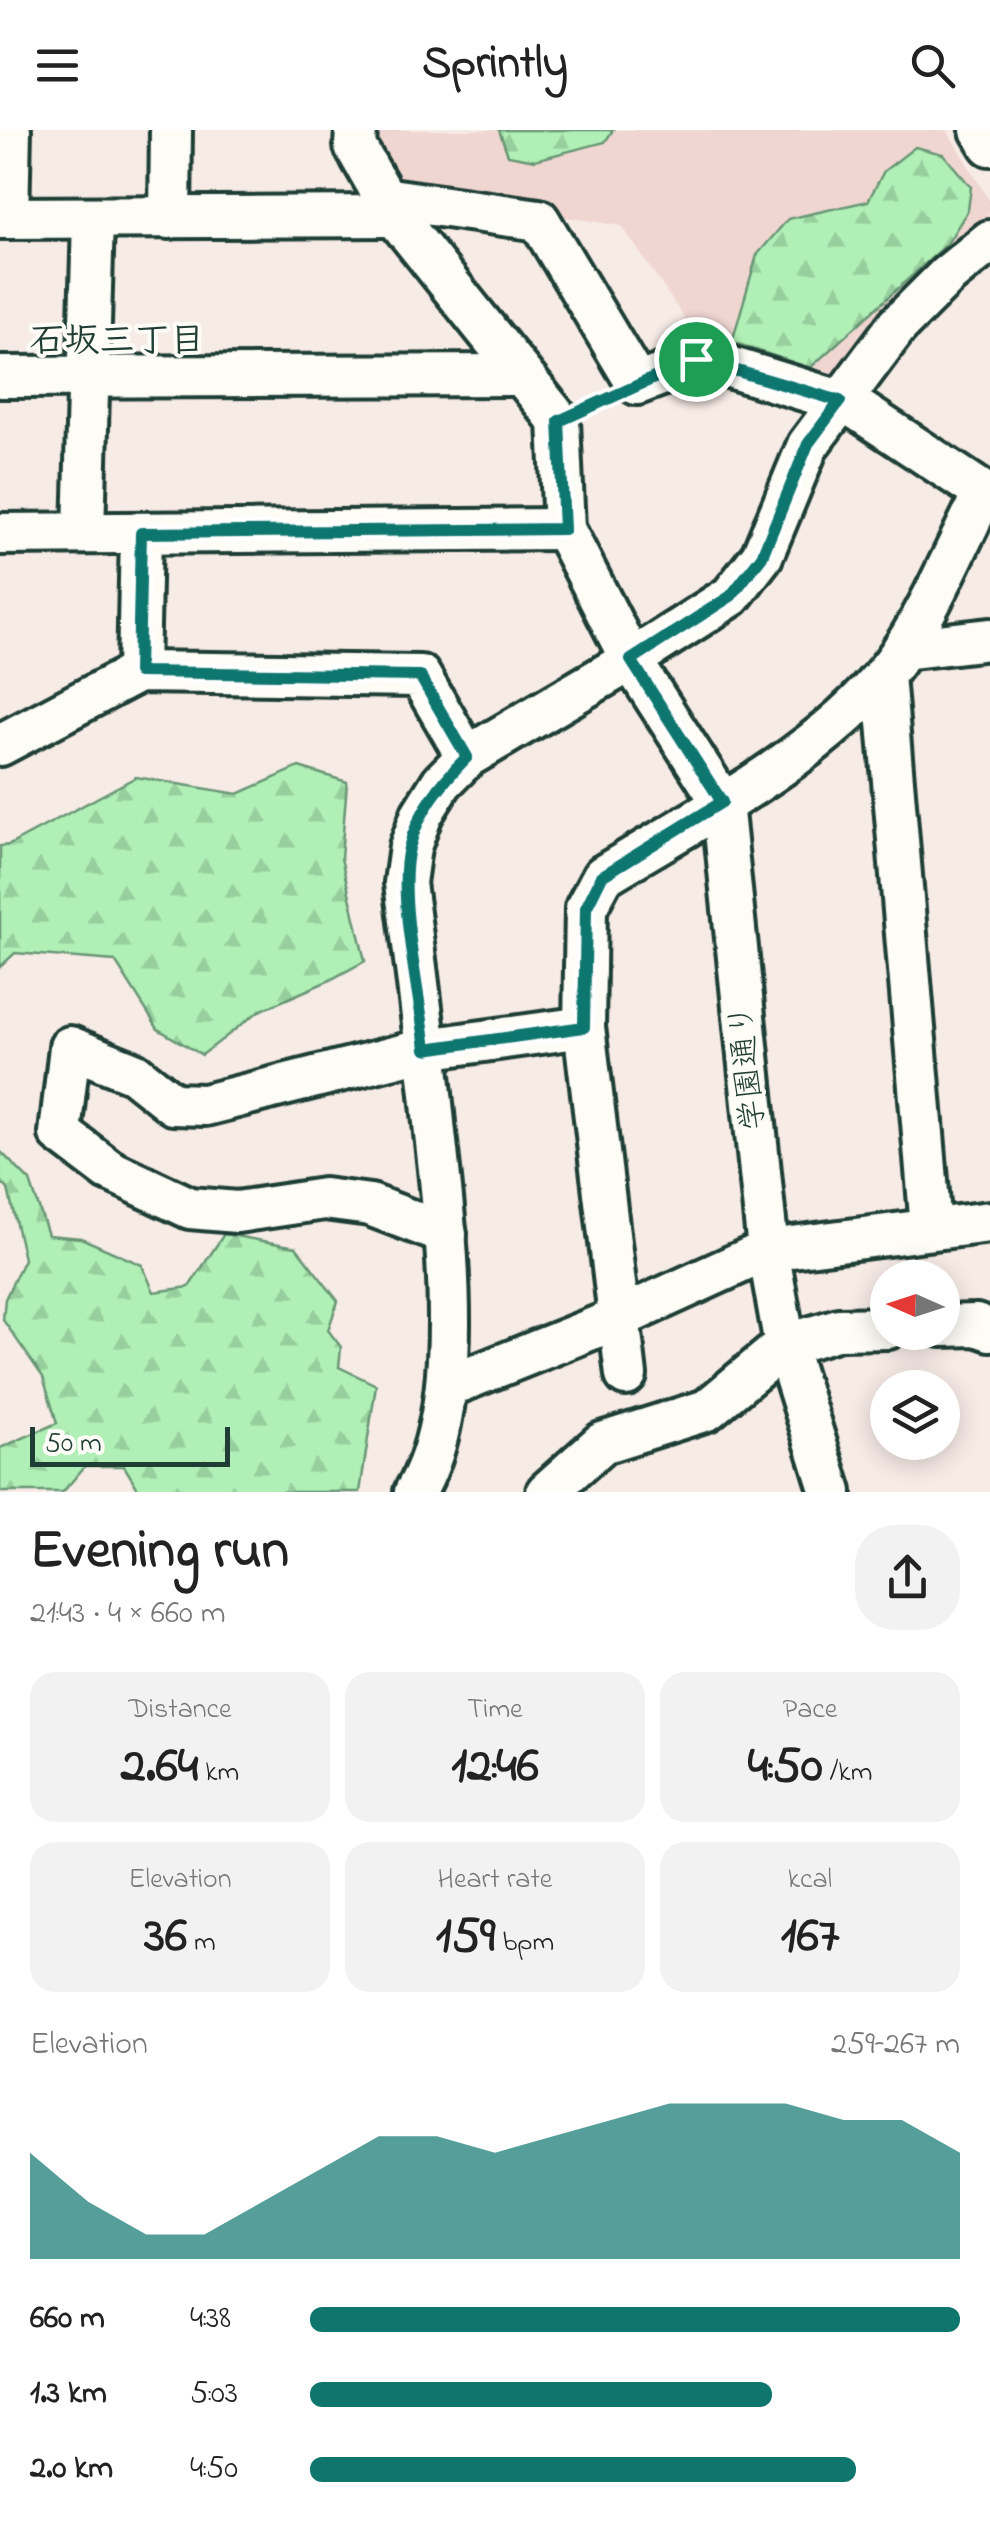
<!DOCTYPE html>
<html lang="en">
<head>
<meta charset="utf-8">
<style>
	:root { --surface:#fff; --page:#f2f2f2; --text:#222; --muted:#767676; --accent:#0f766e }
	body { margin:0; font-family:"Indie Flower","Klee One",sans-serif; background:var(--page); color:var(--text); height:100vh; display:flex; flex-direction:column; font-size:38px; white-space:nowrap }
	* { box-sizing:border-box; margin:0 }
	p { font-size:32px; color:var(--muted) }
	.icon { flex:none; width:55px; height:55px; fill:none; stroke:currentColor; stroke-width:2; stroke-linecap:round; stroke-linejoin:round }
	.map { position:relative; height:1362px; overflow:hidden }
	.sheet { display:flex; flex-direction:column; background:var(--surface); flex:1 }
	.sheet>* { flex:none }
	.needle { width:65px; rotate:273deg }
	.tools { position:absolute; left:870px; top:1130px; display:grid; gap:20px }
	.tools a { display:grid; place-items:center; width:90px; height:90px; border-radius:50%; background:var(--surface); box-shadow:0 5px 25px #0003; font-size:50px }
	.scale { position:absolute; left:30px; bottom:25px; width:200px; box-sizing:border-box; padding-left:10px; border:5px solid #1f3d34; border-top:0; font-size:28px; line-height:35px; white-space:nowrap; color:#1f3d34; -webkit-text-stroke:8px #fdfcf7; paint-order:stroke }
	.pin { position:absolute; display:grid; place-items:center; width:85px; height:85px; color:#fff; margin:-42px; border:5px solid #fff; border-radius:50%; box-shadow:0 2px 10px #0007 }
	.round { display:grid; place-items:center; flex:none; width:105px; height:105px; border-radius:40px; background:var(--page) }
	.headline { display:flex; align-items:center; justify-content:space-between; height:170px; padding:0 30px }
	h1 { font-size:55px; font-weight:800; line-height:75px }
	.figures { display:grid; grid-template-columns:repeat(3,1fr); gap:15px; height:170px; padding:10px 30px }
	.figures div { display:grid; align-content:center; border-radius:25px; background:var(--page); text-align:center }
	.figures b { font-size:50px; font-weight:800 }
	.figures small { font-size:28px; font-weight:400 }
	.figures p { font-size:28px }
	.chart { height:280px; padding:20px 30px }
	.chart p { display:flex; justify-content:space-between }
	.chart svg { width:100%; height:180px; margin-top:10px; fill:var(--accent); opacity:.7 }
	ul { padding:0 30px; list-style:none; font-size:32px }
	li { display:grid; grid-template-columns:160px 120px 1fr; align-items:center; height:75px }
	li i { height:25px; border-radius:12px; background:var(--accent) }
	header { display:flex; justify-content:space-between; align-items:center; height:130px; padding:0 30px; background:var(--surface); font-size:45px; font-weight:800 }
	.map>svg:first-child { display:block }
	.built { fill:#f0d6d1 }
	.forest { fill:url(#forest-firs); stroke:#689675; stroke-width:2.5 }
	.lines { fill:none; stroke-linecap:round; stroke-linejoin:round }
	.minor-casing { stroke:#1f3d34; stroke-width:48 }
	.path { stroke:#1f3d34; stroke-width:5; stroke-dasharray:8 8; stroke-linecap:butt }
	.minor { stroke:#fdfcf7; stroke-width:40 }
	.route-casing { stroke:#fff; stroke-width:20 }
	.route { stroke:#0f766e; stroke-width:12 }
	.labels { text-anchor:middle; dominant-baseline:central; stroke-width:8; stroke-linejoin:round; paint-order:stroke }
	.street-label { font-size:32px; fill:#1f3d34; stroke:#fdfcf7 }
	.neighbourhood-label { font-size:35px; font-weight:bold; fill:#1f3d34; stroke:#fdfcf7 }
</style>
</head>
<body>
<header><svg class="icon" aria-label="menu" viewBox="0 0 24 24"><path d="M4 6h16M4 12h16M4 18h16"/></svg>Sprintly<svg class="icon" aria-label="search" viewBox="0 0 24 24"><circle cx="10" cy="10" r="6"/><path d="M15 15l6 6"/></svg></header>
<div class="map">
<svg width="990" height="1362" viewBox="0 0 990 1362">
	<defs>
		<pattern id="forest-firs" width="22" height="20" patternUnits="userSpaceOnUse" patternTransform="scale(2.5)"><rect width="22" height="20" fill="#b0efb6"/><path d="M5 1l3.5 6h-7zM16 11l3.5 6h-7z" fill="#97ce9d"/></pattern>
	</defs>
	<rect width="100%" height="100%" fill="#f7ebe6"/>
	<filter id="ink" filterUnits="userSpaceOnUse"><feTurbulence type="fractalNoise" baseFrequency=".01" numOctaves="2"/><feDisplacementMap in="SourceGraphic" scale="20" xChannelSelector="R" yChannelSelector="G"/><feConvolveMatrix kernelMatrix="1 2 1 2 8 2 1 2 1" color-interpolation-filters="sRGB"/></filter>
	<g filter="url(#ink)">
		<path class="built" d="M369 0H947L990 72V78L985 95 829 246 705 219 622 96 396 60Z"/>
		<g class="forest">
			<path d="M499 0H613L605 12 535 30 508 25Z"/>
			<path d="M915 17 943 24 971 57 968 80 947 114 810 238 732 212 757 125 788 89 868 71 884 41Z"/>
			<path d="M299 637 347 652 341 728 365 831 328 851 259 881 202 925 158 899 115 831 15 823 0 837V716L9 715 136 647 238 664Z"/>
			<path d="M0 1021 30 1051 48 1105 81 1108 142 1135 154 1162 189 1157 224 1104 296 1117 338 1171 328 1200 341 1217 339 1237 376 1255 360 1362H140L124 1336H85L63 1362H0V1318L57 1293 43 1247 3 1190 5 1169 24 1129 8 1059 0 1051Z"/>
		</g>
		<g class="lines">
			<defs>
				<g id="minor">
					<path d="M356 0 355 16 395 86 559 291 564 399 631 530 722 672 768 1120 785 1215 831 1362"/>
					<path d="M981 0 990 15"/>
					<path d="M383 68 539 90 637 254 703 229 840 271"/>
					<path d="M0 88 395 86"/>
					<path d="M8 88 10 0"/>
					<path d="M170 88 171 0"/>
					<path d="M0 247 522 245"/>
					<path d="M84 402 93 89"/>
					<path d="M0 404 564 399"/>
					<path d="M903 519 990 509"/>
					<path d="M138 542 141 403"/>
					<path d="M884 545 931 1098"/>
					<path d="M0 615 138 542 420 546 467 627"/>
					<path d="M446 1104 370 1075 324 1069 237 1082 190 1078 109 1040 60 1003 70 917 134 943 173 974 205 975 426 919 584 897"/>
					<path d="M942 1196 976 1195 990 1200"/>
					<path d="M626 1245 584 897 586 778 603 746C700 686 838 617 902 521 933 474 958 413 984 363L842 269"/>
					<path d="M447 1257 619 1188 768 1120 990 1092"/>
					<path d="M415 1362C468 1276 446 1102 435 1003 427 919 416 836 405 753L410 717 422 684 442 652 467 627 631 530 731 466 762 426 808 315 897 196 948 145 990 111"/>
					<path d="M547 1362 602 1313 707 1280 785 1215 839 1199 888 1198"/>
				</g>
			</defs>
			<use href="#minor" class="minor-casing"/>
			<path class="path" d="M585 279 607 268"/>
			<use href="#minor" class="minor"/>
		</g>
	</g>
	<g class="lines" filter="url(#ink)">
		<defs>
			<path id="route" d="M696 229 840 271 808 314 762 426 731 466 631 530 722 672 602 746 586 778 584 897 426 919C420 866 397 766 409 718 418 682 441 653 467 627L420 546 138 542 141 403 564 399 559 291Z"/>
		</defs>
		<use href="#route" class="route-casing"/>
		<use href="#route" class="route"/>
	</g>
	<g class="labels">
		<g class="street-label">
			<text transform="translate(749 937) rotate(-96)">学園通り</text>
		</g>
		<g class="neighbourhood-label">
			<text x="117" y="212">石坂三丁目</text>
		</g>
	</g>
</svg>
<div class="tools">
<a><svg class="needle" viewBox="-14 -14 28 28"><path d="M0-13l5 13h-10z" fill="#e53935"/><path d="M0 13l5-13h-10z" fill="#767676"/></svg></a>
<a><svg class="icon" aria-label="layers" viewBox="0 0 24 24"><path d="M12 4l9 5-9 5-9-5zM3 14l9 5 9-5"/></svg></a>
</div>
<div class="scale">50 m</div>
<div class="pin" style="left:696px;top:229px;background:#1e9e55"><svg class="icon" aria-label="arrive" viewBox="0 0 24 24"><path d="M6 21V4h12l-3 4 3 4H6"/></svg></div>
</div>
<section class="sheet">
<div class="headline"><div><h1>Evening run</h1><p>21:43 · 4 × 660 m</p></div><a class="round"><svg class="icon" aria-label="share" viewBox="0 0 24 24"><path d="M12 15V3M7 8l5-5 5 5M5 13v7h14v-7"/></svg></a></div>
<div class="figures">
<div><p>Distance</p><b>2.64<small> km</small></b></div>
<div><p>Time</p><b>12:46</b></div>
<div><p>Pace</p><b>4:50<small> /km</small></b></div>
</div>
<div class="figures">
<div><p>Elevation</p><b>36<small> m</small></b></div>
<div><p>Heart rate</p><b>159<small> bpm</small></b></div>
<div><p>kcal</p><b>167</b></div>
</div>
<div class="chart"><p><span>Elevation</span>259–267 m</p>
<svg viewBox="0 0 160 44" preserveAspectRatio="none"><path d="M0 44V18L10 30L20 38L30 38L40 30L50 22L60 14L70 14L80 18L90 14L100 10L110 6L120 6L130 6L140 10L150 10L160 18V44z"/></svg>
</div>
<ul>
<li><b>660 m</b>4:38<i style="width:100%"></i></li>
<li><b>1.3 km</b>5:03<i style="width:71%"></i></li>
<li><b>2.0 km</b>4:50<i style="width:84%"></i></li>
</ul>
</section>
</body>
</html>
